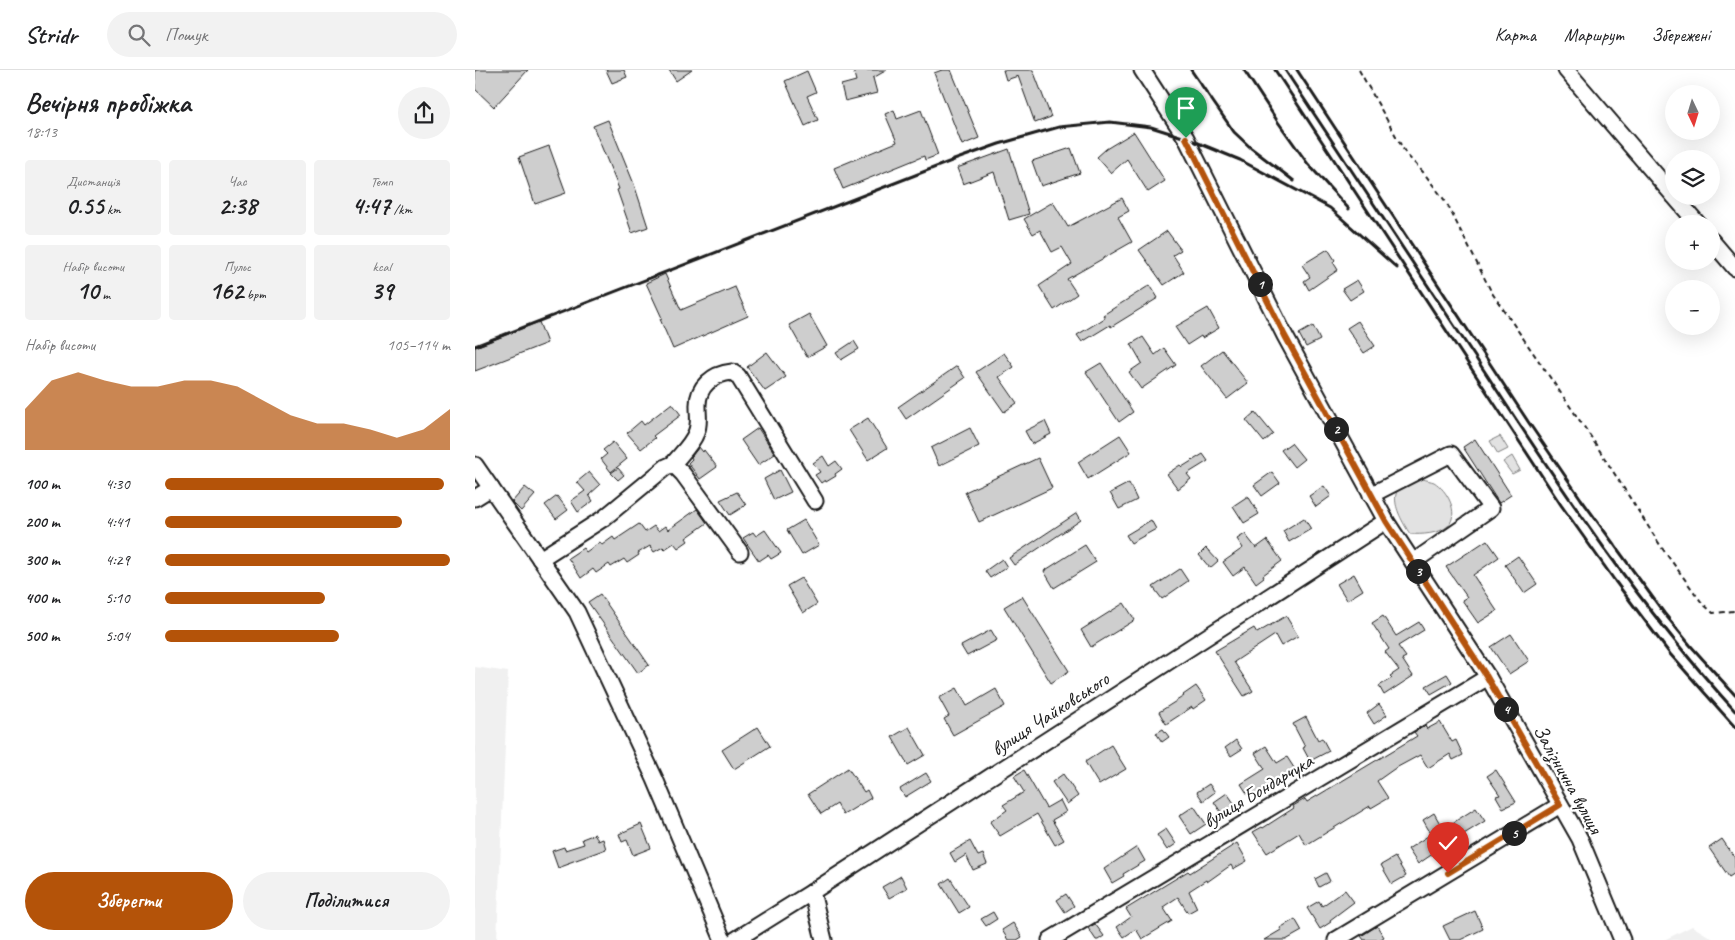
<!DOCTYPE html>
<html lang="uk">
<head>
<meta charset="utf-8">
<style>
	:root { --surface:#fff; --page:#f2f2f2; --text:#202124; --muted:#757577; --line:#e0e0e0; --accent:#b45309 }
	body { margin:0; font-family:Caveat,sans-serif; background:var(--page); color:var(--text); height:100vh; display:flex; flex-direction:column; font-size:19px; white-space:nowrap }
	* { box-sizing:border-box; margin:0 }
	p { font-size:16px; color:var(--muted) }
	.icon { flex:none; width:28px; height:28px; fill:none; stroke:currentColor; stroke-width:2; stroke-linecap:round; stroke-linejoin:round }
	.map { position:relative; flex:1; overflow:hidden }
	.sheet { display:flex; flex-direction:column; background:var(--surface); width:475px }
	.sheet>* { flex:none }
	.needle { width:32px; rotate:176deg }
	.fabs { position:absolute; left:1190px; top:15px; display:grid; gap:10px }
	.fabs a { display:grid; place-items:center; width:55px; height:55px; border-radius:50%; background:var(--surface); box-shadow:0 5px 20px #0002; font-size:25px }
	.pin { position:absolute; display:grid; place-items:center; width:42px; height:42px; color:#fff; margin:-51px -21px; border-radius:50% 50% 50% 0; rotate:-45deg; box-shadow:0 0 5px #0007 }
	.pin .icon { rotate:45deg }
	.km { position:absolute; width:25px; height:25px; margin:-12px; border-radius:50%; background:#222; color:#fff; font-size:14px; line-height:25px; text-align:center }
	.round { display:grid; place-items:center; flex:none; width:52px; height:52px; border-radius:26px; background:var(--page) }
	.headline { display:flex; align-items:center; justify-content:space-between; height:85px; padding:0 25px }
	h1 { font-size:28px; font-weight:700; line-height:38px }
	.metrics { display:grid; grid-template-columns:repeat(3,1fr); gap:8px; height:85px; padding:5px 25px }
	.metrics div { display:grid; align-content:center; border-radius:5px; background:var(--page); text-align:center }
	.metrics b { font-size:25px; font-weight:700 }
	.metrics small { font-size:14px; font-weight:400 }
	.metrics p { font-size:14px }
	.chart { height:140px; padding:10px 25px }
	.chart p { display:flex; justify-content:space-between }
	.chart svg { width:100%; height:90px; margin-top:5px; fill:var(--accent); opacity:.7 }
	.action { display:flex; gap:10px; margin-top:auto; padding:10px 25px }
	.action a { flex:1; height:58px; border-radius:30px; background:var(--accent); color:#fff; font-size:20px; font-weight:700; line-height:58px; text-align:center }
	.action a+a { background:var(--page); color:var(--text) }
	ul { padding:0 25px; list-style:none; font-size:16px }
	li { display:grid; grid-template-columns:80px 60px 1fr; align-items:center; height:38px }
	li i { height:12px; border-radius:6px; background:var(--accent) }
	header { display:flex; align-items:center; gap:30px; box-sizing:border-box; height:70px; padding:0 25px; background:var(--surface); border-bottom:1px solid var(--line) }
	header strong { font-size:24px }
	nav { display:flex; gap:28px; margin-inline-start:auto; font-size:18px }
	.search { width:350px; height:45px; background:var(--page); display:flex; align-items:center; gap:12px; box-sizing:border-box; padding:0 18px; border-radius:28px; color:var(--muted); font-size:19px }
	main { display:flex; flex:1; min-height:0 }
	.map>svg:first-child { display:block }
	.built { fill:#f0f0f0 }
	.green { fill:#e2e2e2; stroke:#7f7f7f }
	.building { fill:#cecece; stroke:#1c1c1c }
	.lines { fill:none; stroke-linecap:round; stroke-linejoin:round }
	.minor-casing { stroke:#1c1c1c; stroke-width:19 }
	.path { stroke:#1c1c1c; stroke-width:2; stroke-dasharray:5 4; stroke-linecap:butt }
	.minor { stroke:#fff; stroke-width:15 }
	.rail { stroke:#1c1c1c; stroke-width:3 }
	.route-casing { stroke:#fff; stroke-width:10 }
	.route { stroke:#b45309; stroke-width:6 }
	.labels { text-anchor:middle; dominant-baseline:central; stroke-width:4.5; stroke-linejoin:round; paint-order:stroke }
	.street-label { font-size:20px; fill:#1c1c1c; stroke:#fff }
</style>
</head>
<body>
<header>
<strong>Stridr</strong>
<div class="search"><svg class="icon" aria-label="search" viewBox="0 0 24 24"><circle cx="10" cy="10" r="6"/><path d="M15 15l6 6"/></svg>Пошук</div>
<nav><a>Карта</a><a>Маршрут</a><a>Збережені</a></nav>
</header>
<main>
<section class="sheet">
<div class="headline"><div><h1>Вечірня пробіжка</h1><p>18:13</p></div><a class="round"><svg class="icon" aria-label="share" viewBox="0 0 24 24"><path d="M12 15V3M7 8l5-5 5 5M5 13v7h14v-7"/></svg></a></div>
<div class="metrics">
<div><p>Дистанція</p><b>0.55<small> km</small></b></div>
<div><p>Час</p><b>2:38</b></div>
<div><p>Темп</p><b>4:47<small> /km</small></b></div>
</div>
<div class="metrics">
<div><p>Набір висоти</p><b>10<small> m</small></b></div>
<div><p>Пульс</p><b>162<small> bpm</small></b></div>
<div><p>kcal</p><b>39</b></div>
</div>
<div class="chart"><p><span>Набір висоти</span>105–114 m</p>
<svg viewBox="0 0 160 44" preserveAspectRatio="none"><path d="M0 44V24L10 10L20 6L30 10L40 13L50 13L60 10L70 10L80 13L90 20L100 27L110 31L120 31L130 34L140 38L150 34L160 24V44z"/></svg>
</div>
<ul>
<li><b>100 m</b>4:30<i style="width:98%"></i></li>
<li><b>200 m</b>4:41<i style="width:83%"></i></li>
<li><b>300 m</b>4:29<i style="width:100%"></i></li>
<li><b>400 m</b>5:10<i style="width:56%"></i></li>
<li><b>500 m</b>5:04<i style="width:61%"></i></li>
</ul>
<div class="action"><a>Зберегти</a><a>Поділитися</a></div>
</section>
<div class="map">
<svg width="1260" height="870" viewBox="0 0 1260 870">
	<rect width="100%" height="100%" fill="#fff"/>
	<filter id="ink" filterUnits="userSpaceOnUse"><feTurbulence type="fractalNoise" baseFrequency=".02" numOctaves="2"/><feDisplacementMap in="SourceGraphic" scale="10" xChannelSelector="R" yChannelSelector="G"/><feConvolveMatrix kernelMatrix="1 2 1 2 8 2 1 2 1" color-interpolation-filters="sRGB"/></filter>
	<g filter="url(#ink)">
		<g class="built">
			<path d="M0 597 33 602 22 870H0Z"/>
			<path d="M1217 856 1240 870H1189Z"/>
		</g>
		<g class="green">
			<path d="M1025 366 1033 379 1023 384 1015 371Z"/>
			<path d="M1037 386 1045 400 1037 404 1028 392Z"/>
			<path d="M948 409C951 410 956 411 959 412 972 420 985 443 973 456 964 464 946 465 935 464 919 439 908 412 948 409Z"/>
		</g>
		<g class="building">
			<path d="M0 0H53L19 37 0 19Z"/>
			<path d="M131 0H149L152 7 137 13Z"/>
			<path d="M194 0H217L201 11Z"/>
			<path d="M378 0H412L398 8 402 23 370 31 366 15 381 11Z"/>
			<path d="M467 0H476L504 68 487 75 459 3Z"/>
			<path d="M528 0H558L576 47 560 53 543 6 531 10Z"/>
			<path d="M332 1 341 22 332 26 343 50 330 56 310 11Z"/>
			<path d="M419 40 422 49 446 40 463 85 450 90 449 86 368 119 359 98 422 72 410 44Z"/>
			<path d="M133 50 159 114 173 157 157 163 142 120 144 119 118 56Z"/>
			<path d="M659 62 690 111 673 122 652 89 636 103 622 87 631 79Z"/>
			<path d="M74 76 91 123 60 134 44 87Z"/>
			<path d="M596 78 605 103 566 116 557 91Z"/>
			<path d="M534 79 554 144 534 150 519 102 488 114 482 98Z"/>
			<path d="M647 128 654 141 643 147 657 172 592 209 602 224 579 240 564 216 597 194 587 177 577 182 565 160 558 164 549 149 578 132 593 157Z"/>
			<path d="M692 161 706 180 698 185 709 202 689 215 664 180Z"/>
			<path d="M853 179 860 190 858 192 863 200 834 220 829 211 835 207 827 195Z"/>
			<path d="M190 204 206 240 260 217 273 246 198 279 185 249 187 248 171 213Z"/>
			<path d="M882 210 889 221 875 230 867 219Z"/>
			<path d="M675 215 683 228 636 257 635 255 607 272 602 265 630 248 628 245Z"/>
			<path d="M733 238 744 258 727 268 726 266 712 275 700 257Z"/>
			<path d="M334 244 352 276 332 287 314 255Z"/>
			<path d="M883 251 900 276 889 283 872 258Z"/>
			<path d="M64 252 72 273 0 301V277Z"/>
			<path d="M838 256 845 270 831 277 824 264Z"/>
			<path d="M668 267 680 285 689 278 701 295 666 319 654 302 667 293 656 274Z"/>
			<path d="M379 271 384 279 366 290 361 283Z"/>
			<path d="M747 280 773 313 752 329 726 296Z"/>
			<path d="M292 282 311 307 290 321 272 297Z"/>
			<path d="M529 283 539 297 524 307 542 333 529 342 501 302Z"/>
			<path d="M626 293 658 342 644 352 611 302Z"/>
			<path d="M482 296 490 308 431 349 423 337Z"/>
			<path d="M197 333 206 345 178 366 180 368 166 379 152 363 166 351 169 355Z"/>
			<path d="M780 342 798 364 789 372 771 350Z"/>
			<path d="M393 348 412 378 393 390 374 360Z"/>
			<path d="M570 351 576 364 557 374 550 361Z"/>
			<path d="M283 358 300 384 283 395 266 370Z"/>
			<path d="M495 358 504 376 464 396 456 378Z"/>
			<path d="M645 365 656 382 613 409 603 392Z"/>
			<path d="M1000 369 1036 425 1024 433 988 377Z"/>
			<path d="M138 372 152 389 136 402 126 389 132 384 128 380Z"/>
			<path d="M816 373 829 389 819 397 806 380Z"/>
			<path d="M224 377 228 382 229 380 242 397 225 409 213 393 217 389 216 387Z"/>
			<path d="M728 384 733 391 712 404 716 409 703 419 692 404 705 395 707 397Z"/>
			<path d="M348 386 354 396 361 391 367 399 360 404 361 406 351 412 350 410 346 413 340 405 345 402 338 393Z"/>
			<path d="M563 388 577 418 504 452 490 422Z"/>
			<path d="M143 398 149 405 143 410 136 403Z"/>
			<path d="M305 400 316 422 299 430 289 409Z"/>
			<path d="M114 402 125 415 114 425 118 431 103 442 96 431 110 421 102 412Z"/>
			<path d="M797 402 805 413 787 426 779 415Z"/>
			<path d="M654 413 662 430 644 439 635 423Z"/>
			<path d="M849 416 856 426 841 437 834 426Z"/>
			<path d="M50 417 60 425 46 441 37 432Z"/>
			<path d="M262 422 271 435 255 445 245 430Z"/>
			<path d="M82 426 93 440 81 449 70 435Z"/>
			<path d="M773 426 784 444 769 453 758 436Z"/>
			<path d="M222 439 232 453 211 468 213 471 203 478 199 473 190 479 188 477 179 482 175 476 163 483 164 485 152 493 149 489 136 497 134 494 121 503 118 499 106 508 93 488 108 478 111 482 125 472 127 475 138 467 140 470 164 454 170 462 179 456 183 461 190 456 193 460Z"/>
			<path d="M602 443 606 450 539 495 534 488Z"/>
			<path d="M829 448 836 459 814 472 808 461Z"/>
			<path d="M329 450 344 475 327 485 312 460Z"/>
			<path d="M676 450 681 459 656 473 651 465Z"/>
			<path d="M290 460 306 483 296 489 293 485 284 491 268 468 278 462 281 466Z"/>
			<path d="M770 464 781 478 792 470 807 491 788 505 789 507 781 513 770 497 758 506 748 492 768 478 762 469Z"/>
			<path d="M1012 470 1024 487 998 505 1022 541 1003 553 987 530 992 527 971 497Z"/>
			<path d="M610 475 621 492 579 518 569 501Z"/>
			<path d="M731 478 743 491 735 498 724 485Z"/>
			<path d="M1043 486 1062 514 1049 523 1030 495Z"/>
			<path d="M527 489 532 497 515 508 510 501Z"/>
			<path d="M705 499 713 511 687 529 678 517Z"/>
			<path d="M879 504 888 520 872 530 862 514Z"/>
			<path d="M326 508 342 534 328 543 312 516Z"/>
			<path d="M125 524 174 595 163 603 113 532Z"/>
			<path d="M547 526 594 601 576 613 529 537Z"/>
			<path d="M649 533 660 550 616 577 606 560Z"/>
			<path d="M811 546 823 566 806 576 800 565 759 592 778 621 769 626 740 581 779 558 782 563Z"/>
			<path d="M908 546 921 566 944 552 949 560 923 576 931 587 927 589 938 606 909 625 904 616 917 608 915 606 924 600 910 582 914 579 897 553Z"/>
			<path d="M516 560 522 570 492 586 486 576Z"/>
			<path d="M1036 564 1054 591 1034 604 1016 577Z"/>
			<path d="M972 604 977 612 956 624 951 616Z"/>
			<path d="M721 616 731 630 718 639 717 637 691 654 684 642 709 626 708 625Z"/>
			<path d="M482 618 492 636 521 619 530 636 478 665 469 649 474 646 464 628Z"/>
			<path d="M904 634 912 645 899 654 892 643Z"/>
			<path d="M831 647 843 670 847 668 854 681 835 691 828 678 830 677 818 654Z"/>
			<path d="M965 652 977 672 981 670 988 685 978 690 975 684 953 698 945 685 919 699 902 711 913 728 896 738 895 736 831 775 824 763 792 783 778 762 787 757 788 758 819 738 818 736 830 729 832 732 942 666 939 662 950 656 952 659Z"/>
			<path d="M283 657 295 676 259 699 247 680Z"/>
			<path d="M434 657 450 685 433 695 417 667Z"/>
			<path d="M688 659 694 667 687 672 681 663Z"/>
			<path d="M761 670 767 679 756 686 750 678Z"/>
			<path d="M636 675 651 699 624 715 610 692Z"/>
			<path d="M791 676 802 693 812 687 821 701 775 728 766 714 790 699 780 683Z"/>
			<path d="M373 698 389 722 392 720 396 728 368 745 362 734 346 744 333 724Z"/>
			<path d="M549 700 571 738 585 730 591 742 577 750 589 770 580 775 562 744 525 766 515 752 532 740 528 735 549 722 539 706Z"/>
			<path d="M1021 700 1041 732 1028 738 1021 726 1025 725 1012 706Z"/>
			<path d="M451 703 456 711 430 727 425 719Z"/>
			<path d="M588 704 603 726 592 734 577 712Z"/>
			<path d="M734 714 740 722 728 731 722 722Z"/>
			<path d="M752 723 761 736 748 745 739 732Z"/>
			<path d="M719 736 731 754 716 764 704 746Z"/>
			<path d="M1001 738 1010 751 984 767 985 769 972 777 971 775 943 794 933 779 956 764 948 750 959 743 968 759Z"/>
			<path d="M166 754 176 778 158 785 152 770 147 772 144 764Z"/>
			<path d="M691 759 701 774 692 780 682 765Z"/>
			<path d="M120 764 123 771 128 769 131 779 93 793 94 794 83 798 77 781 89 777 90 780 109 774 107 769Z"/>
			<path d="M1247 769 1260 788V803L1254 807 1234 778Z"/>
			<path d="M495 771 503 786 508 784 512 794 498 800 491 785 480 792 475 783Z"/>
			<path d="M762 773 772 791 758 799 756 795 732 812 731 810 714 821 722 838 713 843 703 827 688 837 697 851 667 869 661 859 649 867 642 857 656 847 651 839 713 801 715 803Z"/>
			<path d="M662 777 670 791 648 804 649 806 637 813 629 799Z"/>
			<path d="M920 787 931 806 917 814 906 795Z"/>
			<path d="M851 803 855 811 844 817 840 809Z"/>
			<path d="M426 806 432 818 414 828 407 817Z"/>
			<path d="M475 808 494 837 484 843 466 814Z"/>
			<path d="M870 820 879 832 855 850 856 852 845 859 832 838 844 831 847 836Z"/>
			<path d="M591 824 599 836 590 842 582 830Z"/>
			<path d="M1000 841 1008 859 985 870H975L968 856Z"/>
			<path d="M518 842 522 849 511 856 506 849Z"/>
			<path d="M820 849 827 861 811 870H789L806 860 805 858Z"/>
			<path d="M538 853 547 867 542 870H533L527 860Z"/>
			<path d="M620 854 629 866 623 870H621L613 858Z"/>
			<path d="M902 856 909 867 904 870H889L886 866Z"/>
		</g>
		<g class="lines">
			<defs>
				<g id="minor">
					<path d="M667 0 711 68 810 266 911 451 1013 607 1105 769 1147 870"/>
					<path d="M1091 0 1199 126"/>
					<path d="M1199 126 1223 154"/>
					<path d="M1236 170 1260 198"/>
					<path d="M198 394C205 385 217 374 221 363 225 354 223 347 223 337 222 316 238 304 257 302L263 306 340 431"/>
					<path d="M0 395 102 542 180 709 248 870"/>
					<path d="M896 425 976 384 1016 438 938 492"/>
					<path d="M0 428 16 418"/>
					<path d="M65 489 129 448 191 397 198 394 208 404 265 482"/>
					<path d="M337 822 349 870"/>
					<path d="M260 870 337 822 911 451"/>
					<path d="M575 870 1013 607"/>
					<path d="M861 870 1085 735"/>
				</g>
			</defs>
			<use href="#minor" class="minor-casing"/>
			<path class="path" d="M884 0 931 84 948 102 971 132 1017 223 1116 367 1187 478 1227 533 1238 543 1260 541"/>
			<use href="#minor" class="minor"/>
			<g class="rail">
				<path d="M716 0 759 62 776 78 819 111"/>
				<path d="M769 0 803 52 833 94 874 139"/>
				<path d="M800 0 1086 435 1140 511 1195 584 1260 657"/>
				<path d="M810 0C877 101 943 202 1010 302 1087 420 1165 537 1260 641"/>
				<path d="M822 0 1054 353 1106 429 1189 543 1215 575 1260 625"/>
				<path d="M0 276 479 90 524 74 584 57 635 52 676 57 711 68 765 90 855 138 922 198"/>
			</g>
		</g>
	</g>
	<g class="lines" filter="url(#ink)">
		<defs>
			<path id="route" d="M711 68 810 266 911 451 1012 607 1085 735 973 803"/>
		</defs>
		<use href="#route" class="route-casing"/>
		<use href="#route" class="route"/>
	</g>
	<g class="labels">
		<g class="street-label">
			<text transform="translate(575 644) rotate(-33)">вулиця Чайковського</text>
			<text transform="translate(1093 709) rotate(61)">Залізнична вулиця</text>
			<text transform="translate(783 721) rotate(-31)">вулиця Бондарчука</text>
		</g>
	</g>
</svg>
<div class="fabs">
<a><svg class="needle" viewBox="-14 -14 28 28"><path d="M0-13l5 13h-10z" fill="#e53935"/><path d="M0 13l5-13h-10z" fill="#757577"/></svg></a>
<a><svg class="icon" aria-label="layers" viewBox="0 0 24 24"><path d="M12 4l9 5-9 5-9-5zM3 14l9 5 9-5"/></svg></a>
<a>+</a>
<a>−</a>
</div>
<div class="pin" style="left:711px;top:68px;background:#1e9e55"><svg class="icon" aria-label="arrive" viewBox="0 0 24 24"><path d="M6 21V4h12l-3 4 3 4H6"/></svg></div>
<div class="pin" style="left:973px;top:803px;background:#d93025"><svg class="icon" aria-label="check" viewBox="0 0 24 24"><path d="M5 12l5 5 9-10"/></svg></div>
<b class="km" style="left:785px;top:214px">1</b>
<b class="km" style="left:861px;top:359px">2</b>
<b class="km" style="left:943px;top:501px">3</b>
<b class="km" style="left:1031px;top:639px">4</b>
<b class="km" style="left:1039px;top:763px">5</b>
</div>
</main>
</body>
</html>
